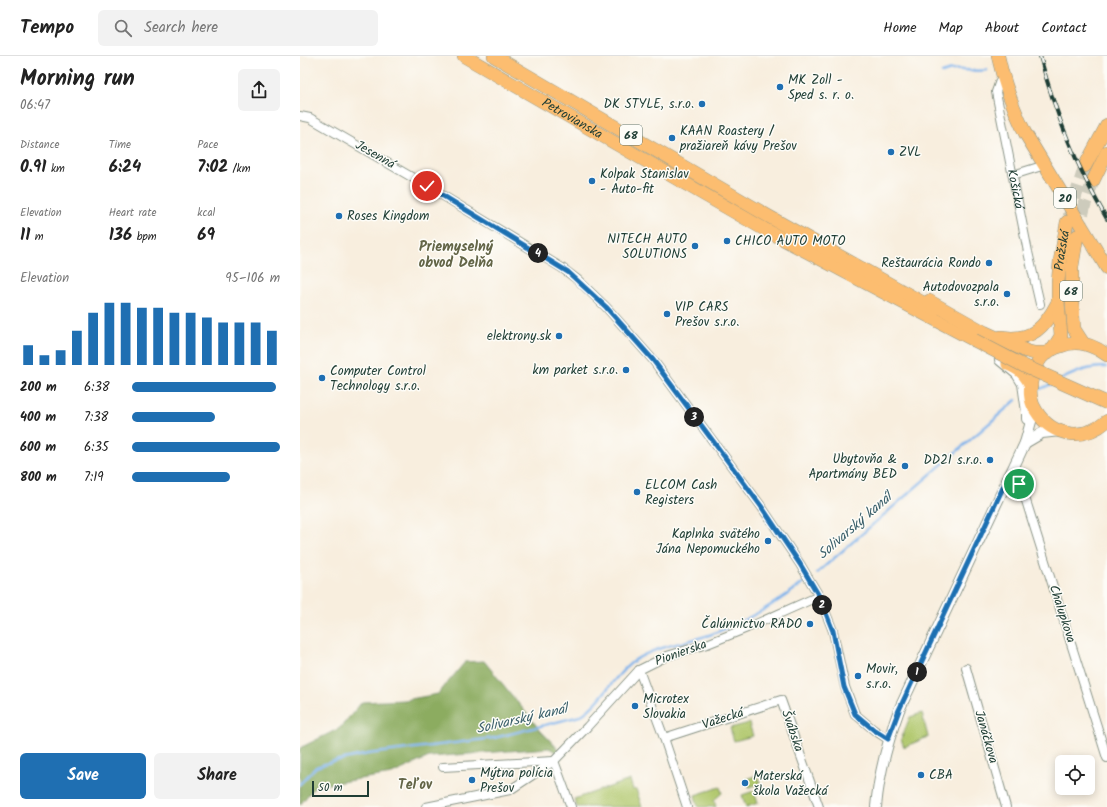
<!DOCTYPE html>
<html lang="en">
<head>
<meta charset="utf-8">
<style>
	:root { --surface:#fff; --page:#f2f2f2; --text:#222; --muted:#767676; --line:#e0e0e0; --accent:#1f6fb2 }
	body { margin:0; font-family:Kalam,sans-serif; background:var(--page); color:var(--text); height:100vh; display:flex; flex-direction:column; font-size:15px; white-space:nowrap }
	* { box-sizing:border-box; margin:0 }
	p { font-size:13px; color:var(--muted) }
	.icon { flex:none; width:22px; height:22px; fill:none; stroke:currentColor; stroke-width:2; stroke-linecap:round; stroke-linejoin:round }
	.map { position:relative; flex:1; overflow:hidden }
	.panel { display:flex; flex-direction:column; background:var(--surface); width:300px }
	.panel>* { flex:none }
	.fabs { position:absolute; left:755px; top:699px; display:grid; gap:8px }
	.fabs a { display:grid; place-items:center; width:40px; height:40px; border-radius:6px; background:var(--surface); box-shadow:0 2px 10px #0003; font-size:20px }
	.scale { position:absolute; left:12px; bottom:10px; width:57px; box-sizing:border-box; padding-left:4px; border:2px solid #1f3d34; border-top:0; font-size:11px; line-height:14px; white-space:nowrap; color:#1f3d34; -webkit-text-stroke:3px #fdfcf7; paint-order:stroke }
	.pin { position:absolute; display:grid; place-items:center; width:34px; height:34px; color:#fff; margin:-17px; border:2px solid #fff; border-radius:50%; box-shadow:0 1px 4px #0007 }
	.km { position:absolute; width:20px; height:20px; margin:-10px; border-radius:50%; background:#222; color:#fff; font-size:11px; line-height:20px; text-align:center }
	.round { display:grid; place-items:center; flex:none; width:42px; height:42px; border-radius:6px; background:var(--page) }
	.overview { display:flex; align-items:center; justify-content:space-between; height:68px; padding:0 20px }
	h1 { font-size:22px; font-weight:800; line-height:30px }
	.stats { display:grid; grid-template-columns:repeat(3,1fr); gap:6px; height:68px; padding:4px 20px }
	.stats div { display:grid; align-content:center }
	.stats b { font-size:17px; font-weight:800 }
	.stats small { font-size:11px; font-weight:400 }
	.stats p { font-size:11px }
	.chart { height:112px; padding:8px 20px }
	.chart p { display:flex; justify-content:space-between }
	.chart svg { width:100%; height:72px; margin-top:4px; stroke:var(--accent); stroke-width:6 }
	.primary-button { display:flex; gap:8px; margin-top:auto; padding:8px 20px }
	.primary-button a { flex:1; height:46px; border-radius:6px; background:var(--accent); color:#fff; font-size:16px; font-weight:800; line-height:46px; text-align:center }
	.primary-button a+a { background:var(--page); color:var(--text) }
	ul { padding:0 20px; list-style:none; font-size:13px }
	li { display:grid; grid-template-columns:64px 48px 1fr; align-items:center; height:30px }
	li i { height:10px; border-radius:5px; background:var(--accent) }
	header { display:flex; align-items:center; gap:24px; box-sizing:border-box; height:56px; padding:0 20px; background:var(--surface); border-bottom:1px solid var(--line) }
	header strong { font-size:19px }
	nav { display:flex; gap:22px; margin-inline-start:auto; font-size:14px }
	.search { width:280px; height:36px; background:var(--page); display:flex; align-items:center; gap:10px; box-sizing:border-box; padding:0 14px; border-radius:6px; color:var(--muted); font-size:15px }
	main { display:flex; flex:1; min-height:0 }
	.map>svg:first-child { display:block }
	.green { fill:#b1c86d; stroke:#688250 }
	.forest { fill:#8cac60; stroke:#56744a }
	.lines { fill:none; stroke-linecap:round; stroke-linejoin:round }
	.stream { stroke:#7db2eb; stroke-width:2.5 }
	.primary-tunnel { stroke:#cdcbbc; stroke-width:13; stroke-dasharray:13 6; stroke-linecap:butt }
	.minor-casing { stroke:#8c9689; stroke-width:10 }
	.tertiary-casing { stroke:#8c9689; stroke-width:12 }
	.primary-casing { stroke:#8c9689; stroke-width:14 }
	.minor { stroke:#fff; stroke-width:8 }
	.tertiary { stroke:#fff; stroke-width:10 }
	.primary { stroke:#fcbd6f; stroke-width:13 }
	.rail-casing { stroke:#1f3d34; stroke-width:4 }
	.rail { stroke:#fdfcf7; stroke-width:2.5; stroke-dasharray:8; stroke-linecap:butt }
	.primary-bridge-casing { stroke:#8c9689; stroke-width:14; stroke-linecap:butt }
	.primary-bridge { stroke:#fcbd6f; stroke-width:13 }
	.route-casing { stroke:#fff; stroke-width:8 }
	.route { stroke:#1f6fb2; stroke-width:5 }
	.poi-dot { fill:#1f6fb2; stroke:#fdfcf7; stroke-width:1.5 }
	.labels { text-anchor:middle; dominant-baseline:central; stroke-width:3; stroke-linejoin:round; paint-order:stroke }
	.shield { fill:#fdfcf7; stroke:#62766e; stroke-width:1 }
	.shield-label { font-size:12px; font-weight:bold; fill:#1f3d34 }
	.poi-label { font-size:13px; fill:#1f3d34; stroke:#fdfcf7; text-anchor:start }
	.street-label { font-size:13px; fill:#1f3d34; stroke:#fdfcf7 }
	.neighbourhood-label { font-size:14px; font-weight:bold; fill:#636547; stroke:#fdfcf7 }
	.water-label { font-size:14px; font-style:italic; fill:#3b606b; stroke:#fdfcf7 }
</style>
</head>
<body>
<header>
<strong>Tempo</strong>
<div class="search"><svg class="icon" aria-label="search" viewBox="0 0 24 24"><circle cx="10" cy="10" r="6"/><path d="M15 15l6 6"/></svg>Search here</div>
<nav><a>Home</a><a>Map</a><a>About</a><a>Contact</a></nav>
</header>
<main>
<section class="panel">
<div class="overview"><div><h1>Morning run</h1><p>06:47</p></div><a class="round"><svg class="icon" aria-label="share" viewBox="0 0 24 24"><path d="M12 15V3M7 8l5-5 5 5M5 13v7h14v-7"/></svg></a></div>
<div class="stats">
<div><p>Distance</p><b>0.91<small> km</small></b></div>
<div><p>Time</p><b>6:24</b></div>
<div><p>Pace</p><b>7:02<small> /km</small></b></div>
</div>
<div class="stats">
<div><p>Elevation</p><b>11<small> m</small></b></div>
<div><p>Heart rate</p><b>136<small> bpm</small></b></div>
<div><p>kcal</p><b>69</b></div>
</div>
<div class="chart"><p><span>Elevation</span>95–106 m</p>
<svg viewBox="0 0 160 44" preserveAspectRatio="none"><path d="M5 44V32M15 44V38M25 44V35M35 44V23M45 44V12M55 44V6M65 44V6M75 44V9M85 44V9M95 44V12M105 44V12M115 44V15M125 44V18M135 44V18M145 44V18M155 44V23"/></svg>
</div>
<ul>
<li><b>200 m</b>6:38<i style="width:97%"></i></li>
<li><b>400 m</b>7:38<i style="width:56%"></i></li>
<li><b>600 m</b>6:35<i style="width:100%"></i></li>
<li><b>800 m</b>7:19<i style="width:66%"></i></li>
</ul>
<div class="primary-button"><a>Save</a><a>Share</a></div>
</section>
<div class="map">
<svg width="807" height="751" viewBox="0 0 807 751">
	<rect width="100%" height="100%" fill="#fdfcf7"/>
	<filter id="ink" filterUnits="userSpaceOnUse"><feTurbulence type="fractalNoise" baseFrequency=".025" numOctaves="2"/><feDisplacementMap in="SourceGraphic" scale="8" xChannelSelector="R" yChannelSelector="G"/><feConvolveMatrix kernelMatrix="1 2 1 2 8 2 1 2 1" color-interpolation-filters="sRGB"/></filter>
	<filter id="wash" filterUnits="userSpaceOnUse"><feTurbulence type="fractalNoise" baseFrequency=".012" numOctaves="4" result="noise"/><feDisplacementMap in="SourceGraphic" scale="16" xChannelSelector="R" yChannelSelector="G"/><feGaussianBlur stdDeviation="0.9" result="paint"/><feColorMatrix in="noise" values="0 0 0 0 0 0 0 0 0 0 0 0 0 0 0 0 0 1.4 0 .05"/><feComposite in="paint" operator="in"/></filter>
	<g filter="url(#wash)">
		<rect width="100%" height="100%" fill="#f8eede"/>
		<g class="green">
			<path d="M622 657 628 681 604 691 601 683 610 661Z"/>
			<path d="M449 667 453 680 434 685 430 672Z"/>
			<path d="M458 719 460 728 449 731 446 723Z"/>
			<path d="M330 724 333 734 336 733 342 751H277L274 743Z"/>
			<path d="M420 731 422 737 414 744 416 751H398L395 739Z"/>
			<path d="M454 735 458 747 446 751 442 739Z"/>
		</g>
		<path class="forest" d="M184 605 240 674 261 696 259 698 249 692 129 701 92 718 15 730 0 749V692L40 672 62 646 105 644 138 638 165 606Z"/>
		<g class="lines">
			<g class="stream">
				<path d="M642 17C659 10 671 17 687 14"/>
				<path d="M762 323C778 315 788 311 806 311"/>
				<path d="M740 333 752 328"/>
				<path d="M517 517 716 344"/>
				<path d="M0 728 16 711 34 705 68 698 194 682 280 660C302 647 313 619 335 604 358 589 387 587 412 578 447 565 479 546 507 524"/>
			</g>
		</g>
	</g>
	<g filter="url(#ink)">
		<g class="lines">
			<g class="primary-tunnel">
				<path d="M769 161 785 110"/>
				<path d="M778 176 785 148 793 125"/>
			</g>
			<defs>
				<g id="minor">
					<path id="s1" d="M702 19 696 36 728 196 740 248"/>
					<path d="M0 60 10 62 127 130 262 212 278 224 306 251 353 304 461 450 500 508 519 540 533 575 545 631 555 658 574 674 588 683"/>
					<path d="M713 119 745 109"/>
					<path d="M708 421 717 425 722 432 807 702"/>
					<path d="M666 612 706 751"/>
					<path d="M339 614 364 682 387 751"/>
					<path d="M364 682 481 644 519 751"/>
					<path d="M143 711 254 705 271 751"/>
					<path d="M126 751 210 734 254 705 287 671 339 614 367 600 407 588 447 572 519 540"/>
				</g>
				<g id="tertiary">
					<path d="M700 304 717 318 723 328 727 356V363"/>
					<path d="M725 387 742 377 760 375"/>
					<path d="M576 751C579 717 587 687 599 654L725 387 732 362 733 348"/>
				</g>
				<g id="primary">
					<path id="s2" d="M164 0 464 173 674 284"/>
					<path d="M194 0 468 160 634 253"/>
					<path d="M698 0C704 28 713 52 725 77L807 212"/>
					<path d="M785 110 807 69"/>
					<path d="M793 125 807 96"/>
					<path d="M777 180 772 211V246L774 273 783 287"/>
					<path d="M629 245 684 276 726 295 734 297H747"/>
					<path d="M701 281C732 286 745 271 758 246"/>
					<path id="s3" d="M753 293 761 280 758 246V226L760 205 767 166"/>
					<path d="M807 299C793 289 778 283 761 290 754 292 746 296 741 302 732 314 727 335 733 349 748 380 781 387 807 365"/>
					<path d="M708 308C720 313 726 318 731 330"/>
				</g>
			</defs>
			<use href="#minor" class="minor-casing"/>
			<use href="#tertiary" class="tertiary-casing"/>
			<use href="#primary" class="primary-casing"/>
			<use href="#minor" class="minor"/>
			<use href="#tertiary" class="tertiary"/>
			<use href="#primary" class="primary"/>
			<defs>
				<path id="rail" d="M740 0C755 57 777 112 807 163"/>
			</defs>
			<use href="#rail" class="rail-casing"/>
			<use href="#rail" class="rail"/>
			<defs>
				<path id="primary-bridge" d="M674 284 724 310 807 347"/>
			</defs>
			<use href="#primary-bridge" class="primary-bridge-casing"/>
			<use href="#primary-bridge" class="primary-bridge"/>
		</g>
	</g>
	<g class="lines" filter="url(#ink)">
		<defs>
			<path id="route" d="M127 130 268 216 306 251 353 304 461 450 500 508 519 540 533 575 544 631 555 658 574 674 588 683 599 654 708 421 719 428"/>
		</defs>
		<use href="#route" class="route-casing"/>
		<use href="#route" class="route"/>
	</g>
	<g class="poi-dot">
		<circle cx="480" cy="31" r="4"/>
		<circle cx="402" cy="48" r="4"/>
		<circle cx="372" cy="82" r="4"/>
		<circle cx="591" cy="96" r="4"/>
		<circle cx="292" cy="125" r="4"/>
		<circle cx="39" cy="160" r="4"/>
		<circle cx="427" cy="185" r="4"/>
		<circle cx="395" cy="190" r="4"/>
		<circle cx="689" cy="207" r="4"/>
		<circle cx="707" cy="238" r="4"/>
		<circle cx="367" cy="258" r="4"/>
		<circle cx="259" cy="280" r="4"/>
		<circle cx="326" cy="314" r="4"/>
		<circle cx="22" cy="322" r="4"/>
		<circle cx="690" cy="404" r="4"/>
		<circle cx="605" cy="410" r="4"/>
		<circle cx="337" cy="436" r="4"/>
		<circle cx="468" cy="485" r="4"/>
		<circle cx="510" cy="568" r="4"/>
		<circle cx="558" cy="620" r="4"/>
		<circle cx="335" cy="650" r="4"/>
		<circle cx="621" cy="719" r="4"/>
		<circle cx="172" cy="724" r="4"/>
		<circle cx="445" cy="727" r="4"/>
	</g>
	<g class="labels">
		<g class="shield">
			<rect x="320" y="69" width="22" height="20" rx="3"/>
			<rect x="754" y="132" width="22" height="20" rx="3"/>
			<rect x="760" y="225" width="22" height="20" rx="3"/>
		</g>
		<g class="shield-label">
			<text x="331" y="79">68</text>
			<text x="765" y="142">20</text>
			<text x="771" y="235">68</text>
		</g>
		<g class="poi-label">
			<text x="488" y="24">MK Zoll -<tspan x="488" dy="15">Sped s. r. o.</tspan></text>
			<text x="394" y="48" text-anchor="end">DK STYLE, s.r.o.</text>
			<text x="380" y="75">KAAN Roastery /<tspan x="380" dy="15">pražiareň kávy Prešov</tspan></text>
			<text x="599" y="96">ZVL</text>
			<text x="300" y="118">Kolpak Stanislav<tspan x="300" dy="15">- Auto-fit</tspan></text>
			<text x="47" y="160">Roses Kingdom</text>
			<text x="387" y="183" text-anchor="end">NITECH AUTO<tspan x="387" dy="15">SOLUTIONS</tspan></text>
			<text x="435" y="185">CHICO AUTO MOTO</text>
			<text x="681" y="207" text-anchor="end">Reštaurácia Rondo</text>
			<text x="699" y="231" text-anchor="end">Autodovozpala<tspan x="699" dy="15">s.r.o.</tspan></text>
			<text x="375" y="251">VIP CARS<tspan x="375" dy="15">Prešov s.r.o.</tspan></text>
			<text x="251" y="280" text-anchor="end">elektrony.sk</text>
			<text x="318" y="314" text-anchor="end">km parket s.r.o.</text>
			<text x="30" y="315">Computer Control<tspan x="30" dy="15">Technology s.r.o.</tspan></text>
			<text x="597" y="403" text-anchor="end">Ubytovňa &amp;<tspan x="597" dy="15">Apartmány BED</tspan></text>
			<text x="682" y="404" text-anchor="end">DD21 s.r.o.</text>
			<text x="345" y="429">ELCOM Cash<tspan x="345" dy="15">Registers</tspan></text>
			<text x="460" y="478" text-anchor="end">Kaplnka svätého<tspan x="460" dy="15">Jána Nepomuckého</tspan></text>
			<text x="502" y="568" text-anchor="end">Čalúnnictvo RADO</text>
			<text x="566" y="613">Movir,<tspan x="566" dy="15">s.r.o.</tspan></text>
			<text x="343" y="643">Microtex<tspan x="343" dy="15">Slovakia</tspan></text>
			<text x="180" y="717">Mýtna polícia<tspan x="180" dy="15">Prešov</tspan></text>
			<text x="629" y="719">CBA</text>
			<text x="453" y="720">Materská<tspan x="453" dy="15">škola Važecká</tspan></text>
		</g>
		<g class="street-label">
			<text stroke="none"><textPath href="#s2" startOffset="125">Petrovianska</textPath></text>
			<text transform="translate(75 99) rotate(30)">Jesenná</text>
			<text stroke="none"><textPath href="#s1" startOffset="117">Košická</textPath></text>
			<text stroke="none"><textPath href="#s3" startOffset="101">Pražská</textPath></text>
			<text transform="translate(762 558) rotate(72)">Chalupkova</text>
			<text transform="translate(381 597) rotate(-20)">Pionierska</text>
			<text transform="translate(423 663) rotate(-18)">Važecká</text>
			<text transform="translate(492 675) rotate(71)">Švábska</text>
			<text transform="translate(686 681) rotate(74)">Janáčkova</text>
		</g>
		<g class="neighbourhood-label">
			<text x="156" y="191">Priemyselný<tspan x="156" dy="16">obvod Delňa</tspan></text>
			<text x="115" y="729">Teľov</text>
		</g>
		<g class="water-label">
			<text transform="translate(555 470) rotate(-41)">Solivarský kanál</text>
			<text transform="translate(222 663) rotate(-13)">Solivarský kanál</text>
		</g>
	</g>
</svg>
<div class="fabs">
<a><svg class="icon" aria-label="locate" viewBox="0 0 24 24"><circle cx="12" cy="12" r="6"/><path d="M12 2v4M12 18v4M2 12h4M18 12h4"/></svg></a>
</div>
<div class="scale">50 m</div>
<div class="pin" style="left:719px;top:428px;background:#1e9e55"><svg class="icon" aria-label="arrive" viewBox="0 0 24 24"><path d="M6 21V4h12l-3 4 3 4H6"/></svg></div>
<div class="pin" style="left:127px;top:130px;background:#d93025"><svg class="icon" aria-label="check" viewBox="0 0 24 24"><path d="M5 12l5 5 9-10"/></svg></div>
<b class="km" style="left:617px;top:616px">1</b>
<b class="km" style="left:522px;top:549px">2</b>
<b class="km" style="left:394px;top:361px">3</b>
<b class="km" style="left:238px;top:197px">4</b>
</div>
</main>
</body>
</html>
